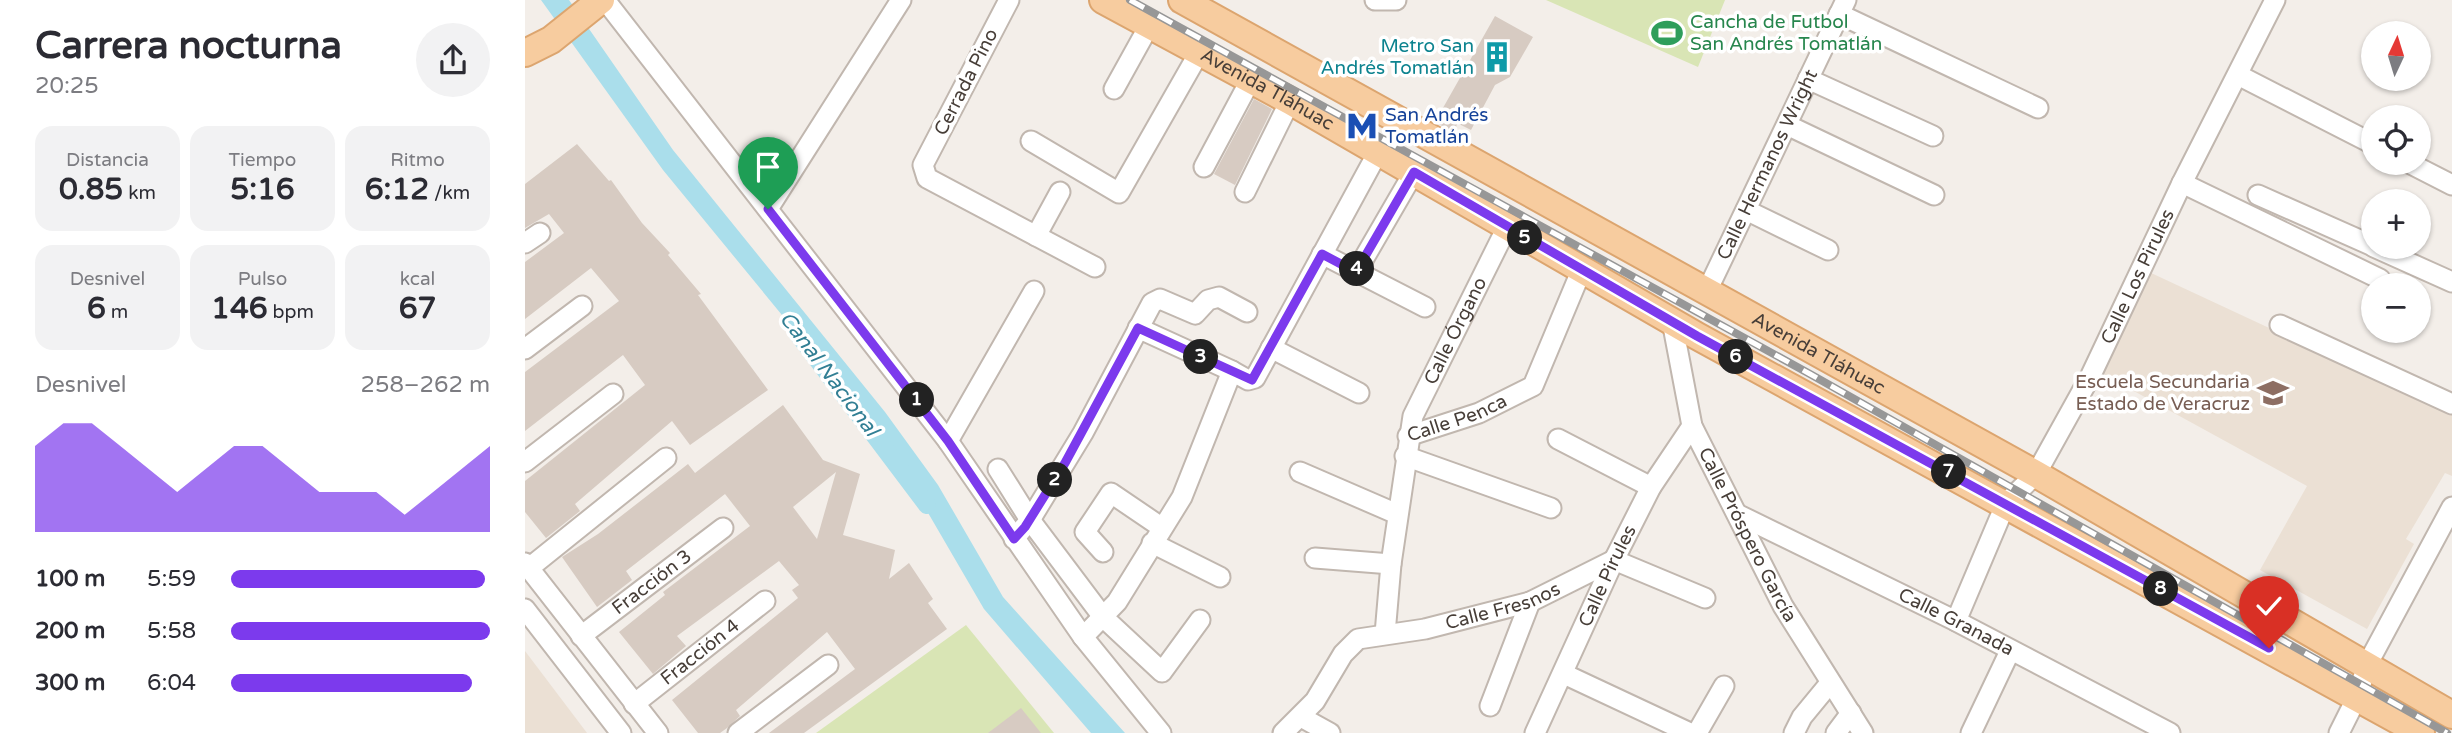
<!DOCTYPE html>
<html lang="es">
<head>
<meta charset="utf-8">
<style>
	:root { --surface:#fff; --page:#f2f2f3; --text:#2b2b33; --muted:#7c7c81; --accent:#7c3aed }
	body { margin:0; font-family:"Varela Round",sans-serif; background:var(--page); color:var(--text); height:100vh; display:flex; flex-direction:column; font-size:26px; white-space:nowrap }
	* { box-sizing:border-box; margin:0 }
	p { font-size:23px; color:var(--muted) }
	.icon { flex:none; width:38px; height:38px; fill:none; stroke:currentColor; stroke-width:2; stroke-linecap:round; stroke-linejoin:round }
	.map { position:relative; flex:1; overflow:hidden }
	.panel { display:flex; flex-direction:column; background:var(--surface); width:525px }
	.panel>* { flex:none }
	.needle { width:46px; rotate:4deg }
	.fabs { position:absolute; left:1836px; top:21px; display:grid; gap:14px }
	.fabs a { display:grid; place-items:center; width:70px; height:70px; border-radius:50%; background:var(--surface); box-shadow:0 2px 5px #0004; font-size:35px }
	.pin { position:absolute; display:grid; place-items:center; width:60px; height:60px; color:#fff; margin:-72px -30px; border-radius:50% 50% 50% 0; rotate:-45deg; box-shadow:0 0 7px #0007 }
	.pin .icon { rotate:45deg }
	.km { position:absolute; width:35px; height:35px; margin:-18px; border-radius:50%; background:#222; color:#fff; font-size:19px; line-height:35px; text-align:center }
	.round { display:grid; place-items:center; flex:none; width:74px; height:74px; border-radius:37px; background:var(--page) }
	.head { display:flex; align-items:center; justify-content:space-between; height:119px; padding:0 35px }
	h1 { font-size:38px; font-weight:700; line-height:52px }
	.stats { display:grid; grid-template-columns:repeat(3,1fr); gap:10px; height:119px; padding:7px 35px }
	.stats div { display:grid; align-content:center; border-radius:18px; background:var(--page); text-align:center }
	.stats b { font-size:30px; font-weight:700 }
	.stats small { font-size:19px; font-weight:400 }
	.stats p { font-size:19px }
	.chart { height:196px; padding:14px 35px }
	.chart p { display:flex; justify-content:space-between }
	.chart svg { width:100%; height:126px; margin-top:7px; fill:var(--accent); opacity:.7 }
	ul { padding:0 35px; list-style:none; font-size:23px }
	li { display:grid; grid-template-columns:112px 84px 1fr; align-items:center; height:52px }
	li i { height:18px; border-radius:9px; background:var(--accent) }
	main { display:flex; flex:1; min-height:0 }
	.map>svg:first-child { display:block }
	.education { fill:#ebe0d4 }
	.green { fill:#d9e5b5 }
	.water { fill:#aadeeb }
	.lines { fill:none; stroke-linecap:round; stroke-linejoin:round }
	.canal { stroke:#aadeeb; stroke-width:18 }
	.building { fill:#d7cbc2; fill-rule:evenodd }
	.minor-casing { stroke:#c1b7af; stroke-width:23 }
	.major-casing { stroke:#dca56f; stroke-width:30 }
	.minor { stroke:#fff; stroke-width:19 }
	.major { stroke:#f7cc9f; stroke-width:26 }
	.rail-casing { stroke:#979797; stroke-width:8 }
	.rail { stroke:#fff; stroke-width:5; stroke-dasharray:16; stroke-linecap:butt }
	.route-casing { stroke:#fff; stroke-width:14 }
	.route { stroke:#7c3aed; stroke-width:9 }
	.labels { text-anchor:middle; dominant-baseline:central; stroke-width:7; stroke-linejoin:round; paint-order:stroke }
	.leisure-label { font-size:19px; fill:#27864d; stroke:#fff; text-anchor:start }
	.culture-label { font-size:19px; fill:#0d838f; stroke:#fff; text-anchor:end }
	.street-label { font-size:19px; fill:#473e38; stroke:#fff }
	.transit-label { font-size:19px; fill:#164399; stroke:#fff; text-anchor:start }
	.education-label { font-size:19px; fill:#785e54; stroke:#fff; text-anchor:end }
	.water-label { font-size:21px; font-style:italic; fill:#327f94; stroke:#fff }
</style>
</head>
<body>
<main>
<section class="panel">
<div class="head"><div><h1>Carrera nocturna</h1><p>20:25</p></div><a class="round"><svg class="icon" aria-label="share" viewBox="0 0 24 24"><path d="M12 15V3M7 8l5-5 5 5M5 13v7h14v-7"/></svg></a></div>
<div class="stats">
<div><p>Distancia</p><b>0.85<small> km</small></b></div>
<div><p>Tiempo</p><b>5:16</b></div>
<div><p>Ritmo</p><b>6:12<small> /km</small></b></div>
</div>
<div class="stats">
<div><p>Desnivel</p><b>6<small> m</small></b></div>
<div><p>Pulso</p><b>146<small> bpm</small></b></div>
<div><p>kcal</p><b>67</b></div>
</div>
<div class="chart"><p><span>Desnivel</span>258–262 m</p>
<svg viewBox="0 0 160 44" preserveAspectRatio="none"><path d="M0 44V14L10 6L20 6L30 14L40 22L50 30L60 22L70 14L80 14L90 22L100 30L110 30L120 30L130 38L140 30L150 22L160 14V44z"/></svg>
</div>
<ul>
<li><b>100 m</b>5:59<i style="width:98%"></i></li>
<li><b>200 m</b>5:58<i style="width:100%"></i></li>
<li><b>300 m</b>6:04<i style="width:93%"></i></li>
</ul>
</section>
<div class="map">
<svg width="1927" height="733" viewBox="0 0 1927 733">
	<rect width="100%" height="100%" fill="#f3eee9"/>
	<g class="education">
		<path d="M1624 272 1927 413V476L1920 473 1881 539 1889 544 1842 629 1735 570 1782 486 1576 373Z"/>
		<path d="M0 651 62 733H0Z"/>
	</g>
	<g class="green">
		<path d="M1021 0H1200L1173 67Z"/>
		<path d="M441 625 529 733H291Z"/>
	</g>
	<path class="water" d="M16 0H44L148 150 360 412 413 485 478 597 600 733H566L459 609 381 475 344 421 138 170Z"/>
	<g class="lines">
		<path class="canal" d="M271 331 402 505"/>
	</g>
	<g class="building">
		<path d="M970 16 1008 37 985 77 970 85 946 130 932 123 930 133 910 122Z"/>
		<path d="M729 99 747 109 710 185 689 174Z"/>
		<path d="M52 144 84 181 86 180 117 223 145 253 143 255 176 294 173 295 243 390 165 445 147 421 50 504 55 511 21 538 0 512V481L120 385 98 355 0 431V372L94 301 66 268 0 319V262L39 233 24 214 0 228V184Z"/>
		<path d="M258 405 298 460 335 474 318 535 370 550 364 579 384 563 408 599 403 603 422 629 279 733H244L330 669 302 632 211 710 215 716 202 728 195 733H173L147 700 273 598 267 590 274 585 254 561 152 636 161 646 128 674 94 632 140 595 138 592 225 526 200 494 101 571 107 580 72 607 37 557 73 534 163 464 170 473ZM311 472 292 539 268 507Z"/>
		<path d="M496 708 516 733H463Z"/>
	</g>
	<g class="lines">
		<defs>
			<g id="minor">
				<path d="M80 0 423 441 558 637 636 733"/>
				<path d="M484 0 398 165 402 178 570 267"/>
				<path d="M850 0H871"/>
				<path d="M1314 14 1513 108"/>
				<path d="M1713 75 1848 144"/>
				<path d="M1283 79 1408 136"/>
				<path d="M589 89 625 24"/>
				<path d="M1262 125 1409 195"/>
				<path d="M506 141 594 193 675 51"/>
				<path d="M1884 163 1927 185"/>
				<path d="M679 167 726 79"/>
				<path d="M1657 183 1855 279"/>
				<path d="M720 192 765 101"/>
				<path d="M1733 195 1848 246"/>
				<path d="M243 209 376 0"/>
				<path d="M1221 210 1303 250"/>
				<path d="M511 236 535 192"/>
				<path d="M0 243 15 233"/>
				<path d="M1849 247 1927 282"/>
				<path d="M797 254 900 307"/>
				<path d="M831 272 889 172"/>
				<path id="s1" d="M1182 291 1321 0"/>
				<path id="s2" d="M1147 321 1167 426 1258 606 1338 733"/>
				<path d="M1755 325 1927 404"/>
				<path d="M613 328 707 371"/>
				<path d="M746 348 834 393"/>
				<path d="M0 349 57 306"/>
				<path id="s3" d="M883 436 954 413 1008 386 1057 269"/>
				<path d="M1033 439 1126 487"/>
				<path d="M423 441 509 291"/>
				<path d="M880 456 1026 508"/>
				<path d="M0 462 88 394"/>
				<path d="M473 469 505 520 578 617 637 672 675 620"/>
				<path d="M775 472 872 514"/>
				<path id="s4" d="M1214 515 1431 621 1645 733"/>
				<path d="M489 539 505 520 558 433 627 303 635 299 670 314 683 300 694 297 722 312"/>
				<path d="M627 543 695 577"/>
				<path d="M578 552 560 532 586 493 636 527"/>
				<path d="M790 558 866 564"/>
				<path d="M0 563 133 733"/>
				<path d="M4 568 141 458"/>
				<path d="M0 609 96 733"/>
				<path id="s5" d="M1431 621 1481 503 1511 474 1566 375 1657 183 1750 0"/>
				<path id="s6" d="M860 634 866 564 888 416 982 227"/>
				<path id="s7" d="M56 636 198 528"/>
				<path d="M558 637 592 602 657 497 707 371 723 380 730 378 853 152"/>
				<path d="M1039 674 1165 733"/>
				<path id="s8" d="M109 704 240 601"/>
				<path d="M965 706 1005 602"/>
				<path d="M776 717 805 733"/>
				<path d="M213 733 303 665"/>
				<path id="s9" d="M758 733 790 701 818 654 833 639 900 629 1005 602 1089 560 1180 598"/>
				<path id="s10" d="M1010 733 1089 560 1126 487 1167 426"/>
				<path d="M1172 733 1199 686"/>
				<path d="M1269 733 1277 717 1305 683"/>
				<path d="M1311 733 1326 713"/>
				<path d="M1446 733 1485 651"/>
				<path d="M1814 733 1832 697 1842 665 1927 507"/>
			</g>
			<g id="major">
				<path id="s11" d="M578 0 765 101 1172 336 1896 733"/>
				<path id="s12" d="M657 0 1511 474 1927 715"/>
				<path d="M0 53 26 40 76 0"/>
			</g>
		</defs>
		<use href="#minor" class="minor-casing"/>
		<use href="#major" class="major-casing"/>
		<use href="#minor" class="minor"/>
		<use href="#major" class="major"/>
		<defs>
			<path id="rail" d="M605 0 1285 374 1922 733"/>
		</defs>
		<use href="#rail" class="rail-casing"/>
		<use href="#rail" class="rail"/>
	</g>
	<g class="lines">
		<defs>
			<path id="route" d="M243 209 423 441 489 539 500 527 540 463 613 328 727 380 797 254 831 272 889 172 1172 336 1744 648"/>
		</defs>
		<use href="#route" class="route-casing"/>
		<use href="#route" class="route"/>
	</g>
	<defs>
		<symbol id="stadium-bare" viewBox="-9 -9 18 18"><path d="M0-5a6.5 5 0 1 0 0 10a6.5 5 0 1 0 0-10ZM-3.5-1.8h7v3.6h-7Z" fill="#2e9e5b" stroke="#fff" stroke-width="2.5" paint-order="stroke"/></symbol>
		<symbol id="building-bare" viewBox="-9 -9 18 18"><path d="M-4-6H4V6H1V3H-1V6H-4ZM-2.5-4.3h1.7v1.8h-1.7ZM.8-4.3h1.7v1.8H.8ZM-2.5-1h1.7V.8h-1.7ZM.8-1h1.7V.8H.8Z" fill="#0f9aa8" stroke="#fff" stroke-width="2.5" paint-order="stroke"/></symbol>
		<symbol id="metro-bare" viewBox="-9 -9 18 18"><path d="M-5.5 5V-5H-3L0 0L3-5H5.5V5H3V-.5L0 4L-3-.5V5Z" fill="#1a4fb4" stroke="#fff" stroke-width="2.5" paint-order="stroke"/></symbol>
		<symbol id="school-bare" viewBox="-9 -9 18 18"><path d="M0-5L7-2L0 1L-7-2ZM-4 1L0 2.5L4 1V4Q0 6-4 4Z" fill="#8d6e63" stroke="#fff" stroke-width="2.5" paint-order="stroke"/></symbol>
	</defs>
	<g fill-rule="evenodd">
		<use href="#stadium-bare" x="1120" y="11" width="44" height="44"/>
		<use href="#building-bare" x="950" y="35" width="44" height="44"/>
		<use href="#metro-bare" x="815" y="104" width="44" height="44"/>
		<use href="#school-bare" x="1726" y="371" width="44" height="44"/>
	</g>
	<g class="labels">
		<g class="leisure-label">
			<text x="1165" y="22">Cancha de Futbol<tspan x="1165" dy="22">San Andrés Tomatlán</tspan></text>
		</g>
		<g class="culture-label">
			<text x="949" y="46">Metro San<tspan x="949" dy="22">Andrés Tomatlán</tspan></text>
		</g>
		<g class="street-label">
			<text transform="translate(441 82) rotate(-63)">Cerrada Pino</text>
			<text stroke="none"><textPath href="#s11" startOffset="187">Avenida Tláhuac</textPath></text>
			<text stroke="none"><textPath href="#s1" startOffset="140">Calle Hermanos Wright</textPath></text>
			<text stroke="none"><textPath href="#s5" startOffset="392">Calle Los Pirules</textPath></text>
			<text stroke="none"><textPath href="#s6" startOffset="315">Calle Órgano</textPath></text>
			<text stroke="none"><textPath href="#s12" startOffset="728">Avenida Tláhuac</textPath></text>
			<text stroke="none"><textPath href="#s3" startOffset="52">Calle Penca</textPath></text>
			<text stroke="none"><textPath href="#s2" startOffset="229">Calle Próspero García</textPath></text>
			<text stroke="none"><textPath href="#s10" startOffset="173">Calle Pirules</textPath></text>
			<text stroke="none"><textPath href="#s7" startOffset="89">Fracción 3</textPath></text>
			<text stroke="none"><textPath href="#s9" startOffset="270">Calle Fresnos</textPath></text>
			<text stroke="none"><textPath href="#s4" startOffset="242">Calle Granada</textPath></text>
			<text stroke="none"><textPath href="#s8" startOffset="84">Fracción 4</textPath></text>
		</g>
		<g class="transit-label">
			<text x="860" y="115">San Andrés<tspan x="860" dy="22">Tomatlán</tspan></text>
		</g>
		<g class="education-label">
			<text x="1725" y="382">Escuela Secundaria<tspan x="1725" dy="22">Estado de Veracruz</tspan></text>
		</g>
		<g class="water-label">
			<text transform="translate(304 374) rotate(53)">Canal Nacional</text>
		</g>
	</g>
</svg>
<div class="fabs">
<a><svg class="needle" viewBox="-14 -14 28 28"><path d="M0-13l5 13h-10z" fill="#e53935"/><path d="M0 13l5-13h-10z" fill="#7c7c81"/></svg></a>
<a><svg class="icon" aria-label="locate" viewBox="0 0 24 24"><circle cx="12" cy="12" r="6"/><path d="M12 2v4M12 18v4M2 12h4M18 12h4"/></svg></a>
<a>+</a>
<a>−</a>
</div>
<div class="pin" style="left:243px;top:209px;background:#1e9e55"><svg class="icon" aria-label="arrive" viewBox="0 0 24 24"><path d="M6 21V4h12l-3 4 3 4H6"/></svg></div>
<div class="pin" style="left:1744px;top:648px;background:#d93025"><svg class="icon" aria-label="check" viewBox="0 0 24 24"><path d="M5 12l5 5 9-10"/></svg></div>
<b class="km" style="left:392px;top:400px">1</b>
<b class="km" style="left:530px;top:480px">2</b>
<b class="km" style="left:676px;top:357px">3</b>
<b class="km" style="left:832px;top:269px">4</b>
<b class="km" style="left:1000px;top:238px">5</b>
<b class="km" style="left:1211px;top:357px">6</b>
<b class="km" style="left:1424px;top:472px">7</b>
<b class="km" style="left:1636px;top:589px">8</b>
</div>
</main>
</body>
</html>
